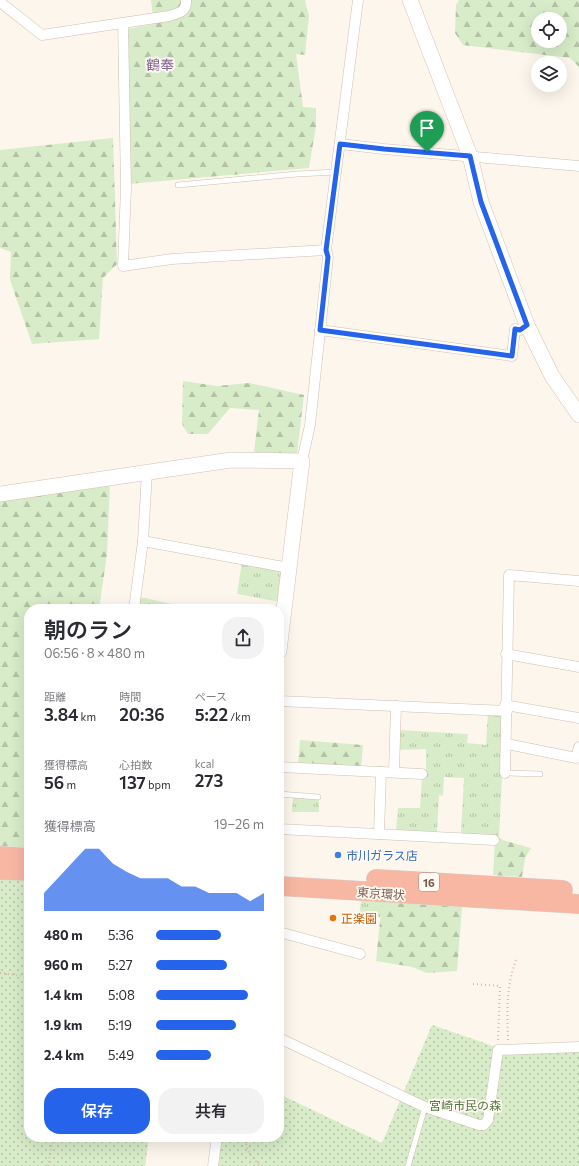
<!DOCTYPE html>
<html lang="ja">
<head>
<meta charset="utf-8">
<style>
	:root { --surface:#fff; --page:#f2f2f3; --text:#2b2b33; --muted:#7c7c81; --accent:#2563eb }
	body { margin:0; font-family:Commissioner,"Noto Sans JP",sans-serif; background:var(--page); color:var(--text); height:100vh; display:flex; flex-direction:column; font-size:15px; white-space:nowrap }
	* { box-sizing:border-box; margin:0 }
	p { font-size:13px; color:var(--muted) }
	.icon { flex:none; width:22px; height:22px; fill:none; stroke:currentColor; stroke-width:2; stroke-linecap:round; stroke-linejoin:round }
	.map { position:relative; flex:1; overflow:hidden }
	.side { position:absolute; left:24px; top:604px; width:260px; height:538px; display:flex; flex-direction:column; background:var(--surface); border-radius:16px; box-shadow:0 4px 16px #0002 }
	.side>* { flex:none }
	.controls { position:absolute; left:531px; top:12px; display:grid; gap:8px }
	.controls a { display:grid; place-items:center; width:36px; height:36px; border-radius:50%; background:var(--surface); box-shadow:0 4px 16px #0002; font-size:20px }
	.pin { position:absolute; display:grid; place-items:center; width:34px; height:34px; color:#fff; margin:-41px -17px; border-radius:50% 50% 50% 0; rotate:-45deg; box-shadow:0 0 4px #0007 }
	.pin .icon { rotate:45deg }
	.round { display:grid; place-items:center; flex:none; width:42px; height:42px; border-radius:16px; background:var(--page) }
	.overview { display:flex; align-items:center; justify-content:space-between; height:68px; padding:0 20px }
	h1 { font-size:22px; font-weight:600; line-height:30px }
	.stats { display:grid; grid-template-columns:repeat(3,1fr); gap:6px; height:68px; padding:4px 20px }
	.stats div { display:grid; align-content:center }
	.stats b { font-size:17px; font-weight:600 }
	.stats small { font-size:11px; font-weight:400 }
	.stats p { font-size:11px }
	.chart { height:112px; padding:8px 20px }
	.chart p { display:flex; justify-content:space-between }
	.chart svg { width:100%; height:72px; margin-top:4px; fill:var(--accent); opacity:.7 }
	.button { display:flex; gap:8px; margin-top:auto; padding:8px 20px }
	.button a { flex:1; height:46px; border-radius:16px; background:var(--accent); color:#fff; font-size:16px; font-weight:600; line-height:46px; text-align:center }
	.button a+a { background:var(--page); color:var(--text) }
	ul { padding:0 20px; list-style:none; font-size:13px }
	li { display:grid; grid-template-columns:64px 48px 1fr; align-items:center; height:30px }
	li i { height:10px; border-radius:5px; background:var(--accent) }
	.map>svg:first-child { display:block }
	.grass { fill:url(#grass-tufts) }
	.forest { fill:url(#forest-firs); fill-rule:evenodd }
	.park { fill:url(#park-dots) }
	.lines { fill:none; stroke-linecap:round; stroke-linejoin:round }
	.lane-casing { stroke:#d1beb0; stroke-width:6 }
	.street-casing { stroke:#d1beb0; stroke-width:11 }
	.secondary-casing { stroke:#d6c0b0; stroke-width:16 }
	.highway-casing { stroke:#dad1cd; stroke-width:20 }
	.path { stroke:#d9b8a5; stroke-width:2; stroke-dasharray:1 3; stroke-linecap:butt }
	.lane { stroke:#fff; stroke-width:5 }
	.street { stroke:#fff; stroke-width:10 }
	.secondary { stroke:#fff; stroke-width:15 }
	.highway { stroke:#f7b7a3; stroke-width:19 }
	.route-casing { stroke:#fff; stroke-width:8 }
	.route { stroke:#2563eb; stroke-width:5 }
	.shop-dot { fill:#3f7fe0; stroke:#fffaf3; stroke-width:1.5 }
	.food-dot { fill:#e8710a; stroke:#fffaf3; stroke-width:1.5 }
	.labels { text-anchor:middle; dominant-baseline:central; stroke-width:3.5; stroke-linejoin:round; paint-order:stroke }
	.shield { fill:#fffaf3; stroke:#a28b7f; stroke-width:1 }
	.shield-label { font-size:11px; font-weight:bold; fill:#7a5c4d }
	.shop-label { font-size:12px; fill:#366cbe; stroke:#fffaf3; text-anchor:start }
	.street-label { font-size:12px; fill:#7a5c4d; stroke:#fffaf3 }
	.food-label { font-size:12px; fill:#c56008; stroke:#fffaf3; text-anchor:start }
	.park-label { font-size:12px; fill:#537a41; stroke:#fffaf3 }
	.quarter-label { font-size:14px; fill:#846695; stroke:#fffaf3 }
</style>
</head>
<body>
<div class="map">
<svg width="579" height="1166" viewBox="0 0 579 1166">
	<defs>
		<pattern id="grass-tufts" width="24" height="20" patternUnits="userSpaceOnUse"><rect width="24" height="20" fill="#d8ecc9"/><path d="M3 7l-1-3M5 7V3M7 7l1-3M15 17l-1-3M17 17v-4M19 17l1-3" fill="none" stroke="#b4c2a5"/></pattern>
		<pattern id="forest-firs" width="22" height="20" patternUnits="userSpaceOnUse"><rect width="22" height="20" fill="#d8ecc9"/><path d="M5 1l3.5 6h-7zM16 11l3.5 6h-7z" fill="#b4c2a5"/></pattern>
		<pattern id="park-dots" width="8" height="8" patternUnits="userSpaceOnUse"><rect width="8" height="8" fill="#d8ecc9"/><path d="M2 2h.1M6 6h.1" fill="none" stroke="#b4c2a5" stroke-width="1.8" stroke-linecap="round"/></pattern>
	</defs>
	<rect width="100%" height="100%" fill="#fdf6ec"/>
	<g class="grass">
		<path d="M242 562 283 571 280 602 237 594Z"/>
		<path d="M139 598H145L194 609H137Z"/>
		<path d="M488 713H500L505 718 499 836 461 833 464 778 444 777 443 796 439 795 437 832 396 830 398 808H420L422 776H426V749L398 750V730L468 734 467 743 486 745Z"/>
		<path d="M293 796 319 798V812H292Z"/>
		<path d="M361 901 382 902 381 917 359 915Z"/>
	</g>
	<g class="forest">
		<path d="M151 0H305L309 16 305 55 296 54 303 107 316 108V126L309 168 128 184 127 29 154 24Z"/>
		<path d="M459 0H579V67L570 58 463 45 455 33 456 5ZM538 19H560V41H538Z"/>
		<path d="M113 138 117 264 103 278 99 339 32 344 10 280 11 252 0 248V150Z"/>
		<path d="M183 381 217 386 249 383 304 395 297 454 254 452 259 410 230 408 208 434H188L182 424Z"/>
		<path d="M110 483 107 554 99 609H29V848L0 846V500Z"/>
		<path d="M300 740 363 745 361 767 298 764Z"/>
		<path d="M497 836 503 840 531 848 525 858 522 877 493 875 495 841Z"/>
		<path d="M382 902 462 907 457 971 427 973 412 967 376 961Z"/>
	</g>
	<g class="park">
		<path d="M0 879 29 881V1137H149L145 1166H0Z"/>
		<path d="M432 1025 496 1047 579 1049V1166H218L222 1137H279V1094L382 1143Z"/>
	</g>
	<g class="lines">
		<defs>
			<g id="lane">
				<path d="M178 185 297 174 337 172"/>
				<path d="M505 773 540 774"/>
				<path d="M279 794 318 797"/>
				<path d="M408 1166 425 1107"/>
			</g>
			<g id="street">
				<path d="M0 2 42 35 169 16C179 13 187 12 186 0"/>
				<path d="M123 23 126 188 123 266 172 259 326 250 358 0"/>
				<path d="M340 144 384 149 579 166"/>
				<path d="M320 330 512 356 515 329 520 330 527 325"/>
				<path d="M302 461 310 425 328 257 326 250"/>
				<path d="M143 541 289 568"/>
				<path d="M134 609 143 541 147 472"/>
				<path d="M506 654 579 667"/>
				<path d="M279 701 507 711"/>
				<path d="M505 705 579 718"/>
				<path d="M507 744 576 758 579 747"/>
				<path d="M279 767 422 774"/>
				<path d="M394 772 396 706"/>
				<path d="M505 773 509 575 579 581"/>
				<path d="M279 829 494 840"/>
				<path d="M379 834 381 772"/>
				<path d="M279 932 360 954"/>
				<path d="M279 1038 425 1107 479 1125H484L488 1120 498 1050 579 1047"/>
				<path d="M213 1166 217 1137"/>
			</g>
			<g id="secondary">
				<path d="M410 0 470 156 481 202 527 325 552 376 579 415"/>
				<path d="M0 494 231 460 302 461 279 651"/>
			</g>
			<g id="highway">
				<path d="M0 856 29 858"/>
				<path d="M0 870 29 871"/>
				<path d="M376 879 563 890"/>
				<path d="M279 886 579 904"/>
			</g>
		</defs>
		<use href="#lane" class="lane-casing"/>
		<use href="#street" class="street-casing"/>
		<use href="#secondary" class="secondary-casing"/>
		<use href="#highway" class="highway-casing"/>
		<g class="path">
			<path d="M0 973 29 977"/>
			<path d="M473 984 500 986 498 1041"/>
			<path d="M508 1040C507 1010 506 986 517 957"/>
			<path d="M248 1137 245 1141 249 1153 260 1166"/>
			<path d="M48 1166 53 1137"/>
		</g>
		<use href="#lane" class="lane"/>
		<use href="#street" class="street"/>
		<use href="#secondary" class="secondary"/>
		<use href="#highway" class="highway"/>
	</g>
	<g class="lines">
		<defs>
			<path id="route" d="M340 144 384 149 470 156 481 202 527 325 520 330 515 329 512 356 320 330 328 257 326 250Z"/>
		</defs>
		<use href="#route" class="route-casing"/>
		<use href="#route" class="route"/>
	</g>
	<circle class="shop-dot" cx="338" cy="855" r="4"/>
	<circle class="food-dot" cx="333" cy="918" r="4"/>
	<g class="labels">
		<rect class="shield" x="419" y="873" width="20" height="18" rx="3"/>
		<g class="shield-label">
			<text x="429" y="882">16</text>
		</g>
		<g class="shop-label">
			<text x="346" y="855">市川ガラス店</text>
		</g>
		<g class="street-label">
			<text transform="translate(381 893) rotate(4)">東京環状</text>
		</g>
		<g class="food-label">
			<text x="341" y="918">正楽園</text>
		</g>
		<g class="park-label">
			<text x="465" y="1105">宮崎市民の森</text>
		</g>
		<g class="quarter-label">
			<text x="160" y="64">鶴奉</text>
		</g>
	</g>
</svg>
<div class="controls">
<a><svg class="icon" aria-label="locate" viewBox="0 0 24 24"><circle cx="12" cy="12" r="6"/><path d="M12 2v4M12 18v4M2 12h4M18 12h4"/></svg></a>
<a><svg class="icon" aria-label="layers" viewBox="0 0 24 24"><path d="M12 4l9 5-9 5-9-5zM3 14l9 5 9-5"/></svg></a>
</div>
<div class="pin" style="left:427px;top:152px;background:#1e9e55"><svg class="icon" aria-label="arrive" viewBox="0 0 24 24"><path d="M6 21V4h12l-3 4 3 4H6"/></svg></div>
<section class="side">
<div class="overview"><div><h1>朝のラン</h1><p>06:56 · 8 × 480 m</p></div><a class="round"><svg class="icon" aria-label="share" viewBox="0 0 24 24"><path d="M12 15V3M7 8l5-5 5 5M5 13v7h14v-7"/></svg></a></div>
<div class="stats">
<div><p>距離</p><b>3.84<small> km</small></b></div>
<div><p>時間</p><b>20:36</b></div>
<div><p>ペース</p><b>5:22<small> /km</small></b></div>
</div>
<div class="stats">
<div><p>獲得標高</p><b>56<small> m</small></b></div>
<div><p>心拍数</p><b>137<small> bpm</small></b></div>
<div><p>kcal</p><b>273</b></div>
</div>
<div class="chart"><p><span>獲得標高</span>19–26 m</p>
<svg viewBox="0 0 160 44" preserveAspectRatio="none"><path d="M0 44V33L10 24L20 15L30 6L40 6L50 15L60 20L70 24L80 24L90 24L100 29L110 29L120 33L130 33L140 33L150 38L160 33V44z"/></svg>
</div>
<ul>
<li><b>480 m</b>5:36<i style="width:60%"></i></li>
<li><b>960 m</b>5:27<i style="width:66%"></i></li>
<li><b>1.4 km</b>5:08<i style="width:85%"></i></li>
<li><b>1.9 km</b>5:19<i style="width:74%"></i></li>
<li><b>2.4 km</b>5:49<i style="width:51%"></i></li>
</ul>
<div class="button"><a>保存</a><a>共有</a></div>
</section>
</div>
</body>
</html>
